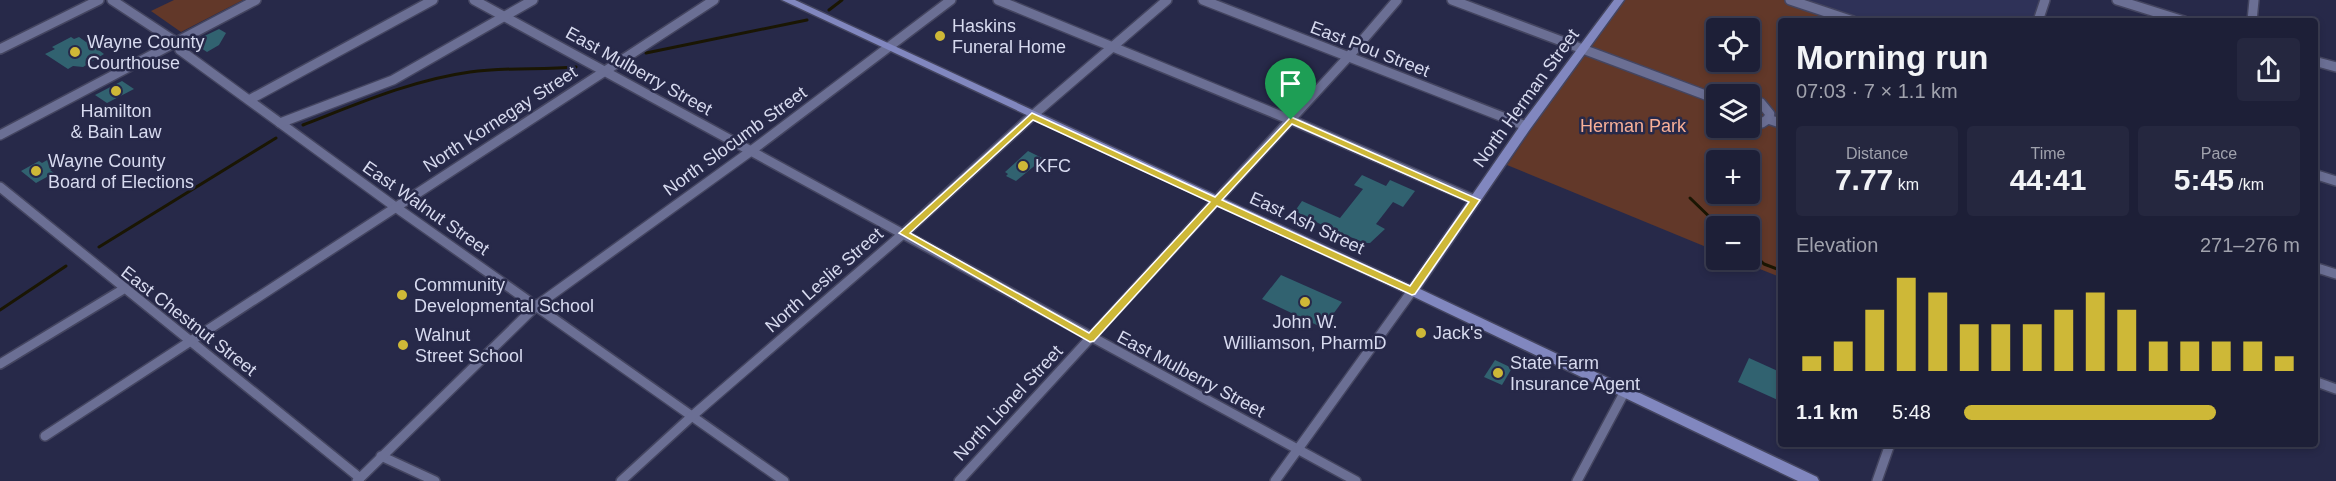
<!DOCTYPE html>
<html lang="en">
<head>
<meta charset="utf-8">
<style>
	:root { --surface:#1d1f37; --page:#25273f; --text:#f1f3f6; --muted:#a0a2ad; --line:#3b3d52; --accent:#ceb837 }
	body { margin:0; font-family:Helvetica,sans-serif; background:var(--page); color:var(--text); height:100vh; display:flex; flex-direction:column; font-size:22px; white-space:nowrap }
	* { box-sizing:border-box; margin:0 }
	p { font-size:20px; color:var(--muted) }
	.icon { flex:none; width:33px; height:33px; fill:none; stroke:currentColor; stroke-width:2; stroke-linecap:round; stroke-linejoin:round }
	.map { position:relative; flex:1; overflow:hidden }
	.details { position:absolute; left:1778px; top:18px; width:540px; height:429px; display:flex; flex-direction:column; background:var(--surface); border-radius:6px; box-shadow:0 3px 9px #0003,0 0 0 2px var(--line) }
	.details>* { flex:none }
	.buttons { position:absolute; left:1706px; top:18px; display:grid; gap:12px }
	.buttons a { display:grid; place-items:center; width:54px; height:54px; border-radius:6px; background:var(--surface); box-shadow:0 3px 9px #0003,0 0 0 2px var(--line); font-size:30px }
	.pin { position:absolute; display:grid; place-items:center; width:51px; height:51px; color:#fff; margin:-62px -26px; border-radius:50% 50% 50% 0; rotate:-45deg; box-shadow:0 0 6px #0007 }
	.pin .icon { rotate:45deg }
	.round { display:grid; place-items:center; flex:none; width:63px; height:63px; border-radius:6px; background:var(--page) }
	.overview { display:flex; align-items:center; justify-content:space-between; height:102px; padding:0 18px }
	h1 { font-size:33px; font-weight:800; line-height:45px }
	.metrics { display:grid; grid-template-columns:repeat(3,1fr); gap:9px; height:102px; padding:6px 18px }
	.metrics div { display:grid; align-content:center; border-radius:6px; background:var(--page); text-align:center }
	.metrics b { font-size:30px; font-weight:800 }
	.metrics small { font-size:16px; font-weight:400 }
	.metrics p { font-size:16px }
	.chart { height:168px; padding:12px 18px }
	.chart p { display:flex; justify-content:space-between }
	.chart svg { width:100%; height:108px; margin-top:6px; stroke:var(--accent); stroke-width:6 }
	ul { padding:0 18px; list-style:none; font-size:20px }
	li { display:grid; grid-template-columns:96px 72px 1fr; align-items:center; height:45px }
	li i { height:15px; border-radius:8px; background:var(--accent) }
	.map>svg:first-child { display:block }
	.built { fill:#2f3258 }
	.green { fill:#623829; fill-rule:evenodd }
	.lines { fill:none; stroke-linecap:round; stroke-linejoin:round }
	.stream { stroke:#1a1603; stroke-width:3 }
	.building { fill:#316270 }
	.minor-casing { stroke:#444560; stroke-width:12 }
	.major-casing { stroke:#444560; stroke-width:3 }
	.minor { stroke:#6b6f94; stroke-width:9 }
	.major { fill:#8187bf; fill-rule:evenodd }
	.route { fill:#ceb837; stroke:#fff; stroke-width:1.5; fill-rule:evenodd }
	.poi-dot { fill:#ceb837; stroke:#272949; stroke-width:2 }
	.labels { text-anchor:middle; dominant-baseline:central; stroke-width:5; stroke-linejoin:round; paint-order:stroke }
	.poi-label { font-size:18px; fill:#d7daef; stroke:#272949; text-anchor:start }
	.street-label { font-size:18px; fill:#d7daef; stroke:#272949 }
	.park-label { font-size:18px; fill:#f9b098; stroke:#272949 }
</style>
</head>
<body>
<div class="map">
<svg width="2336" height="481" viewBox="0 0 2336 481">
	<rect width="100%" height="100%" fill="#272949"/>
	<path class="built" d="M1790 0H2045L2038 21H1853Z"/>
	<g class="green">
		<path d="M174 0H243L181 32 151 11Z"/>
		<path d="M1619 0H1790L1853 21H1780V277L1737 260H1749V226H1716V251L1507 165ZM1716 28H1749V62H1716ZM1716 94H1749V128H1716ZM1716 160H1749V194H1716Z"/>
	</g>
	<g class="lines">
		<g class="stream">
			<path d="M829 10 842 0"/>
			<path d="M646 53 807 20"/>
			<path d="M303 125C357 104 412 80 470 72 505 67 541 70 576 67"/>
			<path d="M1690 198 1719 226"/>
			<path d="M99 247 276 138"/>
			<path d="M1749 250 1764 264 1780 270"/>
			<path d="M0 310 66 266"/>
		</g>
	</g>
	<g class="building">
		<path d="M219 29 226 33 219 45 207 52 192 42Z"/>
		<path d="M71 37 74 39 79 37 86 42 92 39 102 45 96 48 104 54 83 67 73 66 68 69 45 54 55 49 52 47Z"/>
		<path d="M122 81 134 89 107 103 95 95Z"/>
		<path d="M1028 151 1042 158 1036 162 1038 163 1016 181 1006 176 1008 174 1005 172Z"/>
		<path d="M49 159 60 165 50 170 54 173 36 183 21 171 39 161 42 163Z"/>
		<path d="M1362 175 1386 186 1390 180 1415 191 1403 207 1393 202 1376 224 1385 229 1370 243H1365L1326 227 1295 211 1302 201 1340 218 1363 189 1354 185Z"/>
		<path d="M1281 275 1342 302 1323 328 1262 299Z"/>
		<path d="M1749 358 1780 372V401L1738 382Z"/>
		<path d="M1495 360 1512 368 1502 385 1484 377Z"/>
	</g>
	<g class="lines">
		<defs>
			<g id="minor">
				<path d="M112 0 176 42 180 50 394 206 784 481"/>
				<path d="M474 0C768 160 1061 322 1356 481"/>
				<path d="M998 0 1291 120 1475 200"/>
				<path d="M1203 0 1526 126"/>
				<path d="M1452 0 1716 99"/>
				<path d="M1790 0 1853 21"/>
				<path d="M2117 0 2184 21"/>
				<path d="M2038 21 2045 0"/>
				<path d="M2252 21 2254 0"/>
				<path d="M0 49 99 0"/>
				<path d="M2314 61 2336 67"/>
				<path d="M1749 98 1761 103 1770 114 1768 119"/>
				<path d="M249 100 433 0"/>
				<path d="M1768 119 1780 123"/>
				<path d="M280 123 393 80 533 0"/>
				<path d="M1749 124 1762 123 1768 119"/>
				<path d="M0 135 256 0"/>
				<path d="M2314 174 2336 181"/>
				<path d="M0 187 360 478"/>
				<path d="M2314 267 2336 274"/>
				<path d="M0 364 122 290"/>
				<path d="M2314 381 2336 389"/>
				<path d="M45 436 714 0"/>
				<path d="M381 456 435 481"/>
				<path d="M357 481 536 306 751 151 951 0"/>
				<path d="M621 481 691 417 904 233 1032 116 1167 0"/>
				<path d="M959 481 1349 56 1397 0"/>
				<path d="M1275 481 1412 291"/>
				<path d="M1577 481 1624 393"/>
				<path d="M1877 481 1890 444"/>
			</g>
			<path id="major" d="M782 0H795L1410 285 1522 123 1614 0H1624L1530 129 1420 289 1817 477 1819 481H1798L1408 294Z"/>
		</defs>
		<use href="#minor" class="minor-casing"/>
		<use href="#major" class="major-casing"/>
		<use href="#minor" class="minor"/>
		<use href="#major" class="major"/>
	</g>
	<path class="route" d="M1032 113 1215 197 1291 117 1480 200 1415 294 1412 295 1217 206 1094 341 1090 342 899 233ZM1033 120 1210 202 1089 333 910 233ZM1292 124 1469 202 1410 286 1222 200Z"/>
	<g class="poi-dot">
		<circle cx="940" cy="36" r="6"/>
		<circle cx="75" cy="52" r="6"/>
		<circle cx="116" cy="91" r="6"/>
		<circle cx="1023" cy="166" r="6"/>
		<circle cx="36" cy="171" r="6"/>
		<circle cx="402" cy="295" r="6"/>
		<circle cx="1305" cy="302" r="6"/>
		<circle cx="1421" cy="333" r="6"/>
		<circle cx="403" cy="345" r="6"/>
		<circle cx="1498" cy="373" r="6"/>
	</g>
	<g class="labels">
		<g class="poi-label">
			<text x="952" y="26">Haskins<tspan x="952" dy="21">Funeral Home</tspan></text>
			<text x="87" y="42">Wayne County<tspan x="87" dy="21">Courthouse</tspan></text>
			<text x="116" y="111" text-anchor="middle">Hamilton<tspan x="116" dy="21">&amp; Bain Law</tspan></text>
			<text x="48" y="161">Wayne County<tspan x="48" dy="21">Board of Elections</tspan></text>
			<text x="1035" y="166">KFC</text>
			<text x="414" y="285">Community<tspan x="414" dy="21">Developmental School</tspan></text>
			<text x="1305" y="322" text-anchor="middle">John W.<tspan x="1305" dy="21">Williamson, PharmD</tspan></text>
			<text x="1433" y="333">Jack's</text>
			<text x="415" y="335">Walnut<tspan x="415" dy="21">Street School</tspan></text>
			<text x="1510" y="363">State Farm<tspan x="1510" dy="21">Insurance Agent</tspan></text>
		</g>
		<g class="street-label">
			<text transform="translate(1370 49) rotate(21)">East Pou Street</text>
			<text transform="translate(639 71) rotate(29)">East Mulberry Street</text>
			<text transform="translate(1526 98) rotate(-54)">North Herman Street</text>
			<text transform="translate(500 119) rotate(-33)">North Kornegay Street</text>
			<text transform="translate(735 141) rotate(-36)">North Slocumb Street</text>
			<text transform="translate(426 208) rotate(35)">East Walnut Street</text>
			<text transform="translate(1307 223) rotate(25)">East Ash Street</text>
			<text transform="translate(824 280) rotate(-41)">North Leslie Street</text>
			<text transform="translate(189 321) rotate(38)">East Chestnut Street</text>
			<text transform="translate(1191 374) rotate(28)">East Mulberry Street</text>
			<text transform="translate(1008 403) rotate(-47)">North Lionel Street</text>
		</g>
		<g class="park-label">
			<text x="1633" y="126">Herman Park</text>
		</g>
	</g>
</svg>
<div class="buttons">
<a><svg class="icon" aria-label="locate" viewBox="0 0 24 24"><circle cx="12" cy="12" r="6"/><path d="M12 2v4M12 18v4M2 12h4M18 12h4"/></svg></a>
<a><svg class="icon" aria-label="layers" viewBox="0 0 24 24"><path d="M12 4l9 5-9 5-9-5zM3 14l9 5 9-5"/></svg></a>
<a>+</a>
<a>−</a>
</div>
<div class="pin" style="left:1291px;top:120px;background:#1e9e55"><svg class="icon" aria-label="arrive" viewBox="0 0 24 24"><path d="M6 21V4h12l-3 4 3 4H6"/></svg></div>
<section class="details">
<div class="overview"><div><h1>Morning run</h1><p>07:03 · 7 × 1.1 km</p></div><a class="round"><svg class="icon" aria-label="share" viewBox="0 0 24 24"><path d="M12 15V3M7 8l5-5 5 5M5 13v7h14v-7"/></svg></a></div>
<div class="metrics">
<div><p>Distance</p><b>7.77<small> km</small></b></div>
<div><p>Time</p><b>44:41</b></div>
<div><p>Pace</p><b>5:45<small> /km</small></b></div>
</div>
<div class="chart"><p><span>Elevation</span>271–276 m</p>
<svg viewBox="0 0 160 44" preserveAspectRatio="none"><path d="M5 44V38M15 44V32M25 44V19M35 44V6M45 44V12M55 44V25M65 44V25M75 44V25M85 44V19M95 44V12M105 44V19M115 44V32M125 44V32M135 44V32M145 44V32M155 44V38"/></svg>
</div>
<ul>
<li><b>1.1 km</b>5:48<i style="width:75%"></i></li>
</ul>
</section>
</div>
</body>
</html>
